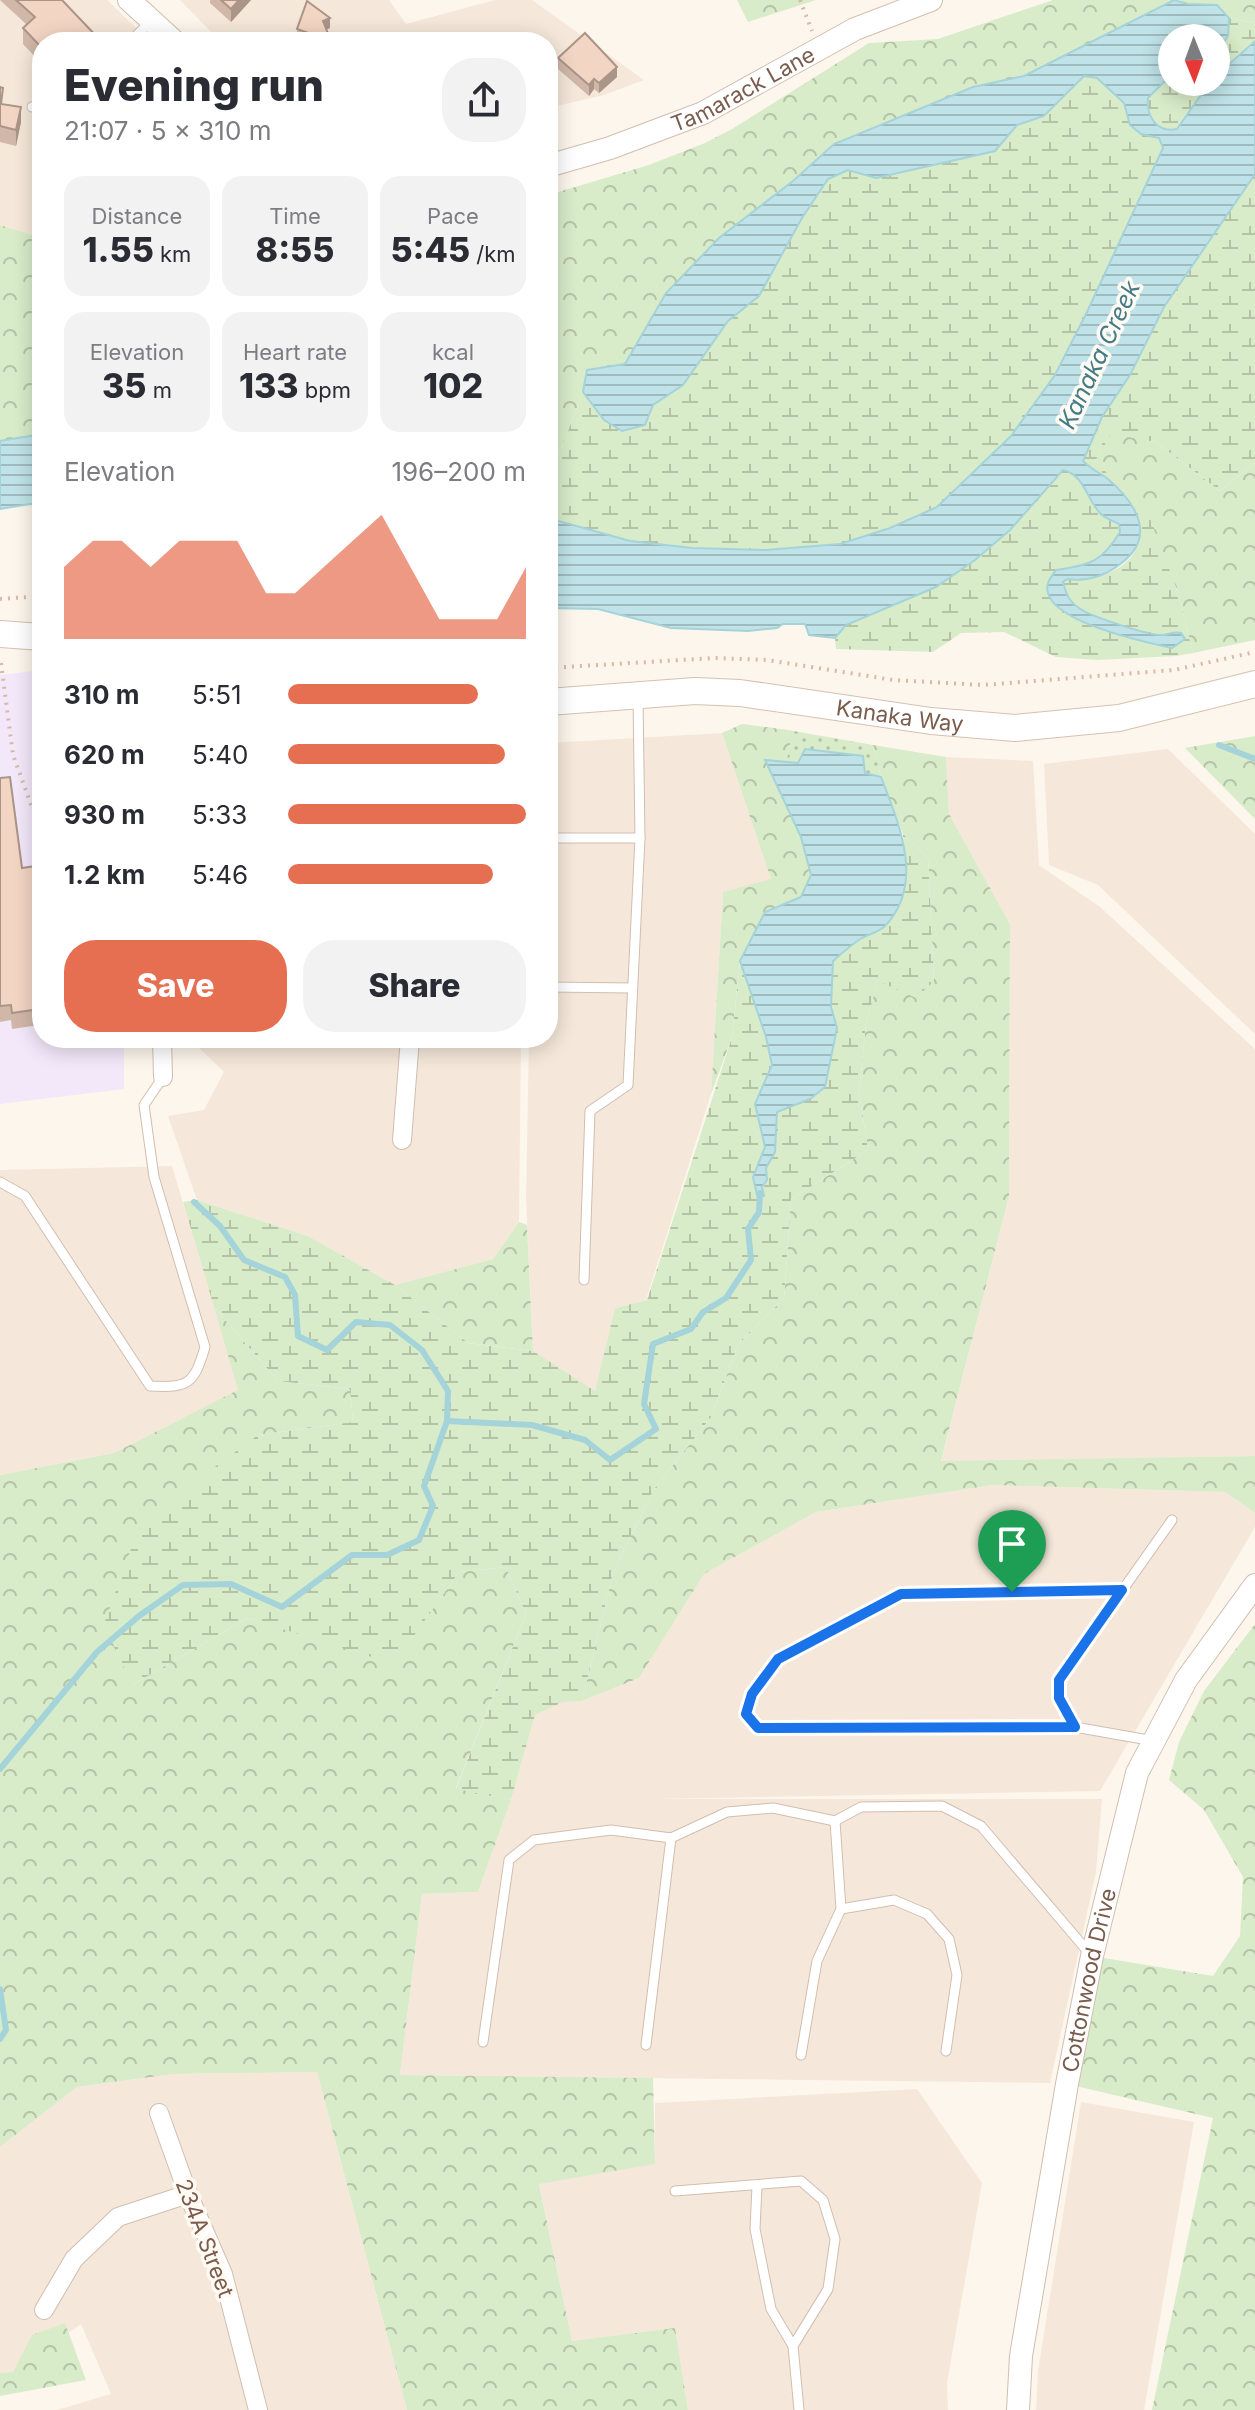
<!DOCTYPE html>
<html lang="en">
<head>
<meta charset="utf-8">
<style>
	:root { --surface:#fff; --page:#f2f2f3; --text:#2b2b33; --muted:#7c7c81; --accent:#e76f51 }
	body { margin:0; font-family:Inter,sans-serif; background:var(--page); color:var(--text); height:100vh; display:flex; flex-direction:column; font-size:30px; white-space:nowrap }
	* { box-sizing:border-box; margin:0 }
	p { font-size:26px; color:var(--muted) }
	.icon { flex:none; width:44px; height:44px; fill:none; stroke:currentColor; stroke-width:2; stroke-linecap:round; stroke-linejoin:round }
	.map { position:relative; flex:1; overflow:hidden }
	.panel { position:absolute; left:32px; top:32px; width:526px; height:1016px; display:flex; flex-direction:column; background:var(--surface); border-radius:32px; box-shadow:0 4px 20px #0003 }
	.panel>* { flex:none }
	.needle { width:52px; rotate:179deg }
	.controls { position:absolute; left:1158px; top:24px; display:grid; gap:16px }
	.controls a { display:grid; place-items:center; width:72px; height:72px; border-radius:50%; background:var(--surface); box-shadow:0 4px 20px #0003; font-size:40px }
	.pin { position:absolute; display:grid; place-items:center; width:68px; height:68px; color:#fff; margin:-82px -34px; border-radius:50% 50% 50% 0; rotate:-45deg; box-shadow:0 0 8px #0007 }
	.pin .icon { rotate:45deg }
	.round { display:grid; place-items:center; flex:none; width:84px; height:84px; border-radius:32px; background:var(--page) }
	.head { display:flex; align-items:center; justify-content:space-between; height:136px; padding:0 32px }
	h1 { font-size:44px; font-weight:800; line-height:60px }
	.figures { display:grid; grid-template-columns:repeat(3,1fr); gap:12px; height:136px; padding:8px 32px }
	.figures div { display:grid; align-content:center; border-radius:20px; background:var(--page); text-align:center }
	.figures b { font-size:34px; font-weight:800 }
	.figures small { font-size:22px; font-weight:400 }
	.figures p { font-size:22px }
	.chart { height:224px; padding:16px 32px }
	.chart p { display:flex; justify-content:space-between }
	.chart svg { width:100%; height:144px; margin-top:8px; fill:var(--accent); opacity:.7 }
	.button { display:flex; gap:16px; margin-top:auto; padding:16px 32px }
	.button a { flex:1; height:92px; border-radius:32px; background:var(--accent); color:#fff; font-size:32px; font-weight:800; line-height:92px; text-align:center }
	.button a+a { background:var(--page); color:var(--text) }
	ul { padding:0 32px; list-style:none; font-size:26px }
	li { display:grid; grid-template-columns:128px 96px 1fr; align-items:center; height:60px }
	li i { height:20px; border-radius:10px; background:var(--accent) }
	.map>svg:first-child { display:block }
	.residential { fill:#f5e8da }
	.education { fill:#f3e8fa }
	.grass { fill:url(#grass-dots) }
	.forest { fill:url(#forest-crowns) }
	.wetland { fill:url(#wetland-marsh) }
	.water { fill:url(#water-rules); stroke:#a5d3da; stroke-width:2 }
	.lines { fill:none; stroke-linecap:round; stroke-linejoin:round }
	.stream { stroke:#a5d3da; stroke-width:6 }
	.service-casing { stroke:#d1beb0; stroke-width:11 }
	.minor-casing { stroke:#d1beb0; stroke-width:20 }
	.tertiary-casing { stroke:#d1beb0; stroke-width:24 }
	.secondary-casing { stroke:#d6c0b0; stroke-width:28 }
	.path { stroke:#d9b8a5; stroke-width:4; stroke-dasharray:2 6; stroke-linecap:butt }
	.service { stroke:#fff; stroke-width:9 }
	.minor { stroke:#fff; stroke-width:18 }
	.tertiary { stroke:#fff; stroke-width:22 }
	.secondary { stroke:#fff; stroke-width:26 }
	.wall { fill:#d1b7a8 }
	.shaded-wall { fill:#aa9588 }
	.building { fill:#f3d5c3; stroke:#aa9588; stroke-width:2 }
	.route-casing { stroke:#fff; stroke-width:16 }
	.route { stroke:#1a73e8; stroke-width:10 }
	.labels { text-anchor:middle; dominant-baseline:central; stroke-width:7; stroke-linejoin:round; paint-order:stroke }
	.street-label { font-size:22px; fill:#7a5c4d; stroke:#fffaf3 }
	.water-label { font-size:24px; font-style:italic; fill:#437c86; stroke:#fffaf3 }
</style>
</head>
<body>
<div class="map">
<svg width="1255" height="2410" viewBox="0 0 1255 2410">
	<defs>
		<pattern id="grass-dots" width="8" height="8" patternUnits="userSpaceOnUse" patternTransform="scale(2)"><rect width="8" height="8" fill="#d8ecc9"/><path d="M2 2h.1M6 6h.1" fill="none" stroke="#b4c2a5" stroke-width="1.8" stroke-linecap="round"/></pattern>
		<pattern id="forest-crowns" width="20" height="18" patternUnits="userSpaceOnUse" patternTransform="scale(2)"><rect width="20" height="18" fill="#d8ecc9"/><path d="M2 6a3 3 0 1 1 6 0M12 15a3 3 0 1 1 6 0" fill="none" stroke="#b4c2a5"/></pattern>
		<pattern id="wetland-marsh" width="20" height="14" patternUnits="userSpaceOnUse" patternTransform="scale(2)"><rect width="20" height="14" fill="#d8ecc9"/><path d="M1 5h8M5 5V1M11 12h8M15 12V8" fill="none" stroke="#b4c2a5"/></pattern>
		<pattern id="water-rules" width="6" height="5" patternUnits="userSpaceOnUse" patternTransform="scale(2)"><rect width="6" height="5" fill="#bfe3e8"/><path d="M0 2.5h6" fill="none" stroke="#a0bbbe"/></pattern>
	</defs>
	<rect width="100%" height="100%" fill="#fdf6ec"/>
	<g class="residential">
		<path d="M0 0H107L151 42H42V238L0 225Z"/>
		<path d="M180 0H389L406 24 495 0H532L644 80 604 95 548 108V42H221Z"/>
		<path d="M722 733 772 880 723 892 711 1094 646 1300 615 1308 595 1392 533 1351 526 1198 529 1038H548V743Z"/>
		<path d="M1168 749 1255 834V1034L1098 885 1049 865 1044 764Z"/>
		<path d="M946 757 1033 761 1039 865 1100 907 1255 1049V1456L941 1462 1009 1196 1010 924 949 814Z"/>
		<path d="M195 1038H521L519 1222 493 1259 395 1285 308 1236 197 1200 168 1116 204 1110 224 1072 195 1044Z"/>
		<path d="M172 1166 239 1390 114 1453 0 1475V1170Z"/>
		<path d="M992 1485 1225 1492 1255 1513V1527L1100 1791 654 1799H1102L1096 1872 1050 2083 400 2075 422 1894 478 1892 511 1800 535 1715 563 1702 582 1701 639 1678 704 1574 816 1512Z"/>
		<path d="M317 2072 407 2410H57L111 2394 81 2324 13 2372 0 2373V2147L77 2087 173 2074Z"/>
		<path d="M917 2089 982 2183 947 2383 948 2410H688L675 2329 572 2341 539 2183 655 2164V2103Z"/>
		<path d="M1081 2102 1194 2122 1144 2410H1036L1038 2371Z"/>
	</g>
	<path class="education" d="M42 670V1038H124V1089L0 1104V675Z"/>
	<path class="grass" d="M788 730 873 745 881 777 864 773 863 756 806 749 798 763H786L790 744Z"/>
	<g class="forest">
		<path d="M737 0H816L748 22Z"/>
		<path d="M1053 0H1174L1024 76 973 87 834 144 666 293 625 364 587 370 583 392 560 452 548 459V195L649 165 705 143 732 129 869 43 938 39Z"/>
		<path d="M1178 0H1255V23L1229 18 1217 5 1188 4Z"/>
		<path d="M0 225 42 238V434L0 441Z"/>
		<path d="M1111 433 1156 442 1220 491 1255 463V640L1193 653 1176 587 1095 461Z"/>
		<path d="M742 724 788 730 790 744 786 763 765 760 801 837 811 875 801 897 765 912 740 961 732 1037 711 1094 723 892 771 879 722 733Z"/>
		<path d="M1255 736V819L1185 748Z"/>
		<path d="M873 745 946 757 949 814 1010 924 1009 1196 941 1461 1255 1456V1513L1225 1492 993 1485 816 1512 704 1574 639 1678 582 1701 613 1573 654 1489 711 1417 738 1345 784 1298 791 1199 868 1150 859 1092 866 1024 878 980 934 981 928 858 903 834 881 777Z"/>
		<path d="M519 1222 527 1225 533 1351 468 1343 395 1285 493 1259Z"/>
		<path d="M214 1307 278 1381 350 1389 353 1422 258 1435 132 1685 248 1618 394 1663 459 1572 506 1567 526 1614 456 1788 511 1800 478 1892 422 1894 400 2075 653 2078 655 2164 539 2184 572 2341 675 2328 688 2410H407L317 2072 173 2074 77 2087 0 2147V1475L114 1453 238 1390Z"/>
		<path d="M1255 1624V2410H1152L1213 2118 1067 2084 1092 1956 1213 1976 1240 1936 1243 1877 1204 1810 1169 1780 1179 1742 1204 1691Z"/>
		<path d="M65 2323 86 2380 0 2396V2373L13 2372 32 2335Z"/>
	</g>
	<g class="wetland">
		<path d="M1229 18 1255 23V41L1216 76V54L1228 37Z"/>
		<path d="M1172 74V82H1210L1177 129C1157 132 1146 117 1148 98Z"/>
		<path d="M1084 76 1097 78 1124 103 1130 125 1141 134 1159 138 1163 148 1087 312 1055 375 1011 436 937 507 890 528 840 544 766 550 692 548 629 541 548 518V459L560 452 583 392 604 420 645 425 653 405 683 385 728 321 759 296 802 218 828 179 848 170 876 178 995 151 1018 125 1044 116Z"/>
		<path d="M1255 174V463L1220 491 1156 442 1111 434 1095 461 1149 516 1176 587 1193 653 1176 656 1097 660 1056 657 1004 632 961 633 933 652 836 649 835 638 846 625 936 587 975 560 1010 530 1063 470C1085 475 1087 501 1101 514 1106 519 1114 521 1119 524L1120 532C1100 564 1092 563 1056 571L1064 613 1121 635 1150 643 1181 633C1173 631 1171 634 1163 635 1152 636 1088 615 1078 608 1069 601 1066 593 1063 582L1067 578C1088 582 1118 574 1132 556 1138 549 1139 533 1142 525L1129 502 1107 478 1083 461 1102 417 1130 375 1164 307Z"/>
		<path d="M903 834 928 858 934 981 916 998 878 981 866 1024 859 1092 868 1150 791 1199 784 1298 738 1345 711 1417 654 1489 613 1573 582 1701 563 1702 535 1715 511 1800 456 1789 526 1614 506 1567 459 1572 394 1664 248 1618 132 1685 104 1624 133 1543 204 1475 258 1435 353 1422 350 1389 278 1381 214 1307 183 1202 197 1200 308 1236 395 1285 468 1343 533 1351 595 1391 615 1308 647 1300 732 1037 740 961 766 1037 772 1065 755 1104 765 1148 753 1177 758 1198 767 1180 766 1168 775 1152 777 1111 810 1099 831 1055 837 1028 831 1007 833 961 860 939 881 929 906 889Z"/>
	</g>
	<g class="water">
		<path d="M1174 0 1188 4 1217 5 1229 18 1228 36 1216 54V38H1172V74L1148 98C1146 117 1157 133 1177 129L1210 82H1216V76L1255 41V174L1164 307 1130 375 1102 417 1083 461C1091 469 1100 473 1108 479 1138 505 1157 538 1119 565 1103 577 1087 582 1067 579L1063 582C1066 593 1069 602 1079 608 1089 616 1150 636 1163 635 1171 634 1173 631 1181 633L1185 639 1172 648C1144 642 1056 623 1048 593 1045 584 1051 577 1056 570 1090 565 1102 562 1120 532L1119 524C1114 521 1106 519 1101 514 1087 501 1085 475 1063 470L1010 530 975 560 936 587 846 625 835 638 809 635 805 624H783L777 628 748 631 671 628 598 609 548 608V518L630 541 692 548 766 550 840 544 890 528 937 507 1011 436 1055 375 1087 312 1163 148 1159 138 1141 134 1130 125 1124 103 1097 78 1084 76 1044 116 1017 125 995 151 876 178 848 170 828 179 802 218 759 296 728 321 683 385 653 405 645 425 622 431 604 420 583 392 587 370 625 364 666 293 719 238 793 181 834 144 973 87 1024 76Z"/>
		<path d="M42 434V505L30 504 0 509V441Z"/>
		<path d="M805 749 863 756 865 773 881 777C899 824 926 885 884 927 878 932 870 934 862 938 852 944 842 953 833 961L831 1007 837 1028 825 1087 810 1099 777 1112 775 1152 766 1168 767 1180 762 1187 764 1196 758 1199 753 1177 765 1147 755 1104 772 1065 766 1037 740 961 765 912 801 897 811 875 801 837 765 760 798 763Z"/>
	</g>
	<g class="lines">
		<g class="stream">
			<path d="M1219 745 1255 759"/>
			<path d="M194 1202 220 1226 244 1260 285 1277 295 1295 298 1336 327 1350 356 1322 390 1325 422 1350 448 1391 447 1421"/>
			<path d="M0 1769 97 1652 139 1616 183 1585 231 1584 282 1607 352 1555H387L419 1540 433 1506 424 1486 447 1421 532 1425 585 1440 610 1460 656 1429 644 1404 653 1344 691 1329 703 1312 726 1298 751 1260 748 1229 759 1212 760 1193"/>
			<path d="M0 1989 6 2030 0 2039"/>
		</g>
		<defs>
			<g id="service">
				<path d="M130 42 151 21"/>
				<path d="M32 107 42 105"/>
				<path d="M548 838H640"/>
				<path d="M548 987 632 988"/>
				<path d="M0 1182 25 1196 150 1386C189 1388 194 1384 205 1347L154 1177 144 1105 163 1077"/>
				<path d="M584 1280 590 1111 628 1085 640 838 638 697"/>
				<path d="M1122 1590 901 1594 778 1659 752 1694 746 1714 758 1728 1075 1727 1154 1741"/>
				<path d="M1075 1727 1059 1698V1680L1172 1520"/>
				<path d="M841 1909 894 1900 927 1914 949 1939 957 1975 946 2051"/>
				<path d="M483 2042 509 1860 534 1840 611 1830 671 1838 727 1812 773 1808 835 1821 861 1807 942 1806 981 1826 1090 1954"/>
				<path d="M646 2045 671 1838"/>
				<path d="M801 2055 817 1961 841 1909 835 1821"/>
				<path d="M757 2186 755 2229 771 2309 793 2346"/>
				<path d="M675 2191 801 2181 823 2200 835 2239 828 2289 793 2346 799 2410"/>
			</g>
			<g id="minor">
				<path d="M162 1038 163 1077"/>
				<path d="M402 1140 410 1038"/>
				<path d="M159 2113 188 2194 223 2274 258 2410"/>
				<path d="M44 2310 74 2259 118 2217 188 2194"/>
			</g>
			<g id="tertiary">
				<path d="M129 0 175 42"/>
				<path id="s1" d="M548 166 610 148 703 113 855 29 931 0"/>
				<path id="s2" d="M1018 2410 1021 2356 1067 2084 1092 1956 1137 1773 1186 1680 1255 1585"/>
			</g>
			<g id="secondary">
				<path d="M0 634 42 637"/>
				<path id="s3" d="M548 702 695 691 740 693 931 721 1015 728 1119 718 1255 684"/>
			</g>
		</defs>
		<use href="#service" class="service-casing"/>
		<use href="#minor" class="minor-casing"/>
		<use href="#tertiary" class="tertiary-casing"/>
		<use href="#secondary" class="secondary-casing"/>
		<g class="path">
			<path d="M800 0 812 31"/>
			<path d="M0 599 42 596"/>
			<path d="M1 663 13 755 32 807"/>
			<path d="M548 668 715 658 767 660 893 680 983 685 1174 670 1255 652"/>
		</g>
		<use href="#service" class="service"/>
		<use href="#minor" class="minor"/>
		<use href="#tertiary" class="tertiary"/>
		<use href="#secondary" class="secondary"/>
	</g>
	<g class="wall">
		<path d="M0 0H62L100 42H42V64L23 44V28L27 25Z"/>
		<path d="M210 0H251L231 22 210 3Z"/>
		<path d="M330 28 326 29 331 42H305L297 39V29Z"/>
		<path d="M558 58 617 77 599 93 594 89 589 96 558 69Z"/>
		<path d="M0 87 2 105 21 122 16 146 0 142Z"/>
		<path d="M0 778 22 868 42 865V1011H40V1025L12 1029 11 1020 0 1022Z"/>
	</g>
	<g class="shaded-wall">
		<path d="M239 0H251L231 22V9Z"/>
		<path d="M330 18V28L323 31V21Z"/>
		<path d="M617 67V77L599 93V83Z"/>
		<path d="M554 74V85L548 91V80Z"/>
		<path d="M594 79V89L589 96V85Z"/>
		<path d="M21 107V122L16 146V130Z"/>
	</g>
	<g class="building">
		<path d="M16 0H62L100 40 98 42H65L60 36 54 42H42V48L23 28 35 17Z"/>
		<path d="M221 0H239L231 9Z"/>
		<path d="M307 1 330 18 323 21 331 41 297 29Z"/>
		<path d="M585 33 617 67 599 83 594 79 589 85 558 58Z"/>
		<path d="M548 68 554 74 548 80Z"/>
		<path d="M0 87 3 88 1 104 21 107 16 130 0 126Z"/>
		<path d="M10 777 22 868 42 865V996H38L40 1009 12 1013 11 1005 0 1006V778Z"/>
	</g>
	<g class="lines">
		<defs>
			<path id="route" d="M1122 1590 1059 1680V1698L1075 1727 758 1728 746 1714 752 1694 778 1659 901 1594Z"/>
		</defs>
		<use href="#route" class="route-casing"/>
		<use href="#route" class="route"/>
	</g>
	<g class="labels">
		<g class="street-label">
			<text stroke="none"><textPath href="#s1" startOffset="210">Tamarack Lane</textPath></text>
			<text stroke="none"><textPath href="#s3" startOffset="354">Kanaka Way</textPath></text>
			<text stroke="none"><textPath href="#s2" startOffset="436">Cottonwood Drive</textPath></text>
			<text transform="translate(205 2238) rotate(69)">234A Street</text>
		</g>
		<g class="water-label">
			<text transform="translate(1099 355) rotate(-65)">Kanaka Creek</text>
		</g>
	</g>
</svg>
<div class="controls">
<a><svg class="needle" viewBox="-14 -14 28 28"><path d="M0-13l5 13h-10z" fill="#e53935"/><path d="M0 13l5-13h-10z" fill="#7c7c81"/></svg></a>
</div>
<div class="pin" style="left:1012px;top:1592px;background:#1e9e55"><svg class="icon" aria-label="arrive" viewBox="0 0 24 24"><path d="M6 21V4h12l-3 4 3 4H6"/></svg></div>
<section class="panel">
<div class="head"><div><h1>Evening run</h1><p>21:07 · 5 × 310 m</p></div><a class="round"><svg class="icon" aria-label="share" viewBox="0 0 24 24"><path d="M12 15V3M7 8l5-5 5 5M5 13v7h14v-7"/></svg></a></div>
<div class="figures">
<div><p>Distance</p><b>1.55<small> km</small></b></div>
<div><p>Time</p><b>8:55</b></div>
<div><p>Pace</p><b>5:45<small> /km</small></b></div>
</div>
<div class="figures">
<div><p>Elevation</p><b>35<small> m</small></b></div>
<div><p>Heart rate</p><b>133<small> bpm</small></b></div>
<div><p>kcal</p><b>102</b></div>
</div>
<div class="chart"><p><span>Elevation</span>196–200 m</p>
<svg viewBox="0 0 160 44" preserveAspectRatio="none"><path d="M0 44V22L10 14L20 14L30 22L40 14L50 14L60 14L70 30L80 30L90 22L100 14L110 6L120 22L130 38L140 38L150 38L160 22V44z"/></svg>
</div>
<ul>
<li><b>310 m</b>5:51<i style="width:80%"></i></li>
<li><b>620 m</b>5:40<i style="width:91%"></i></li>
<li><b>930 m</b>5:33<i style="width:100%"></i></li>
<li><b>1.2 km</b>5:46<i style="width:86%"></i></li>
</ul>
<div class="button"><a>Save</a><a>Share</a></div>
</section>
</div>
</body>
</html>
